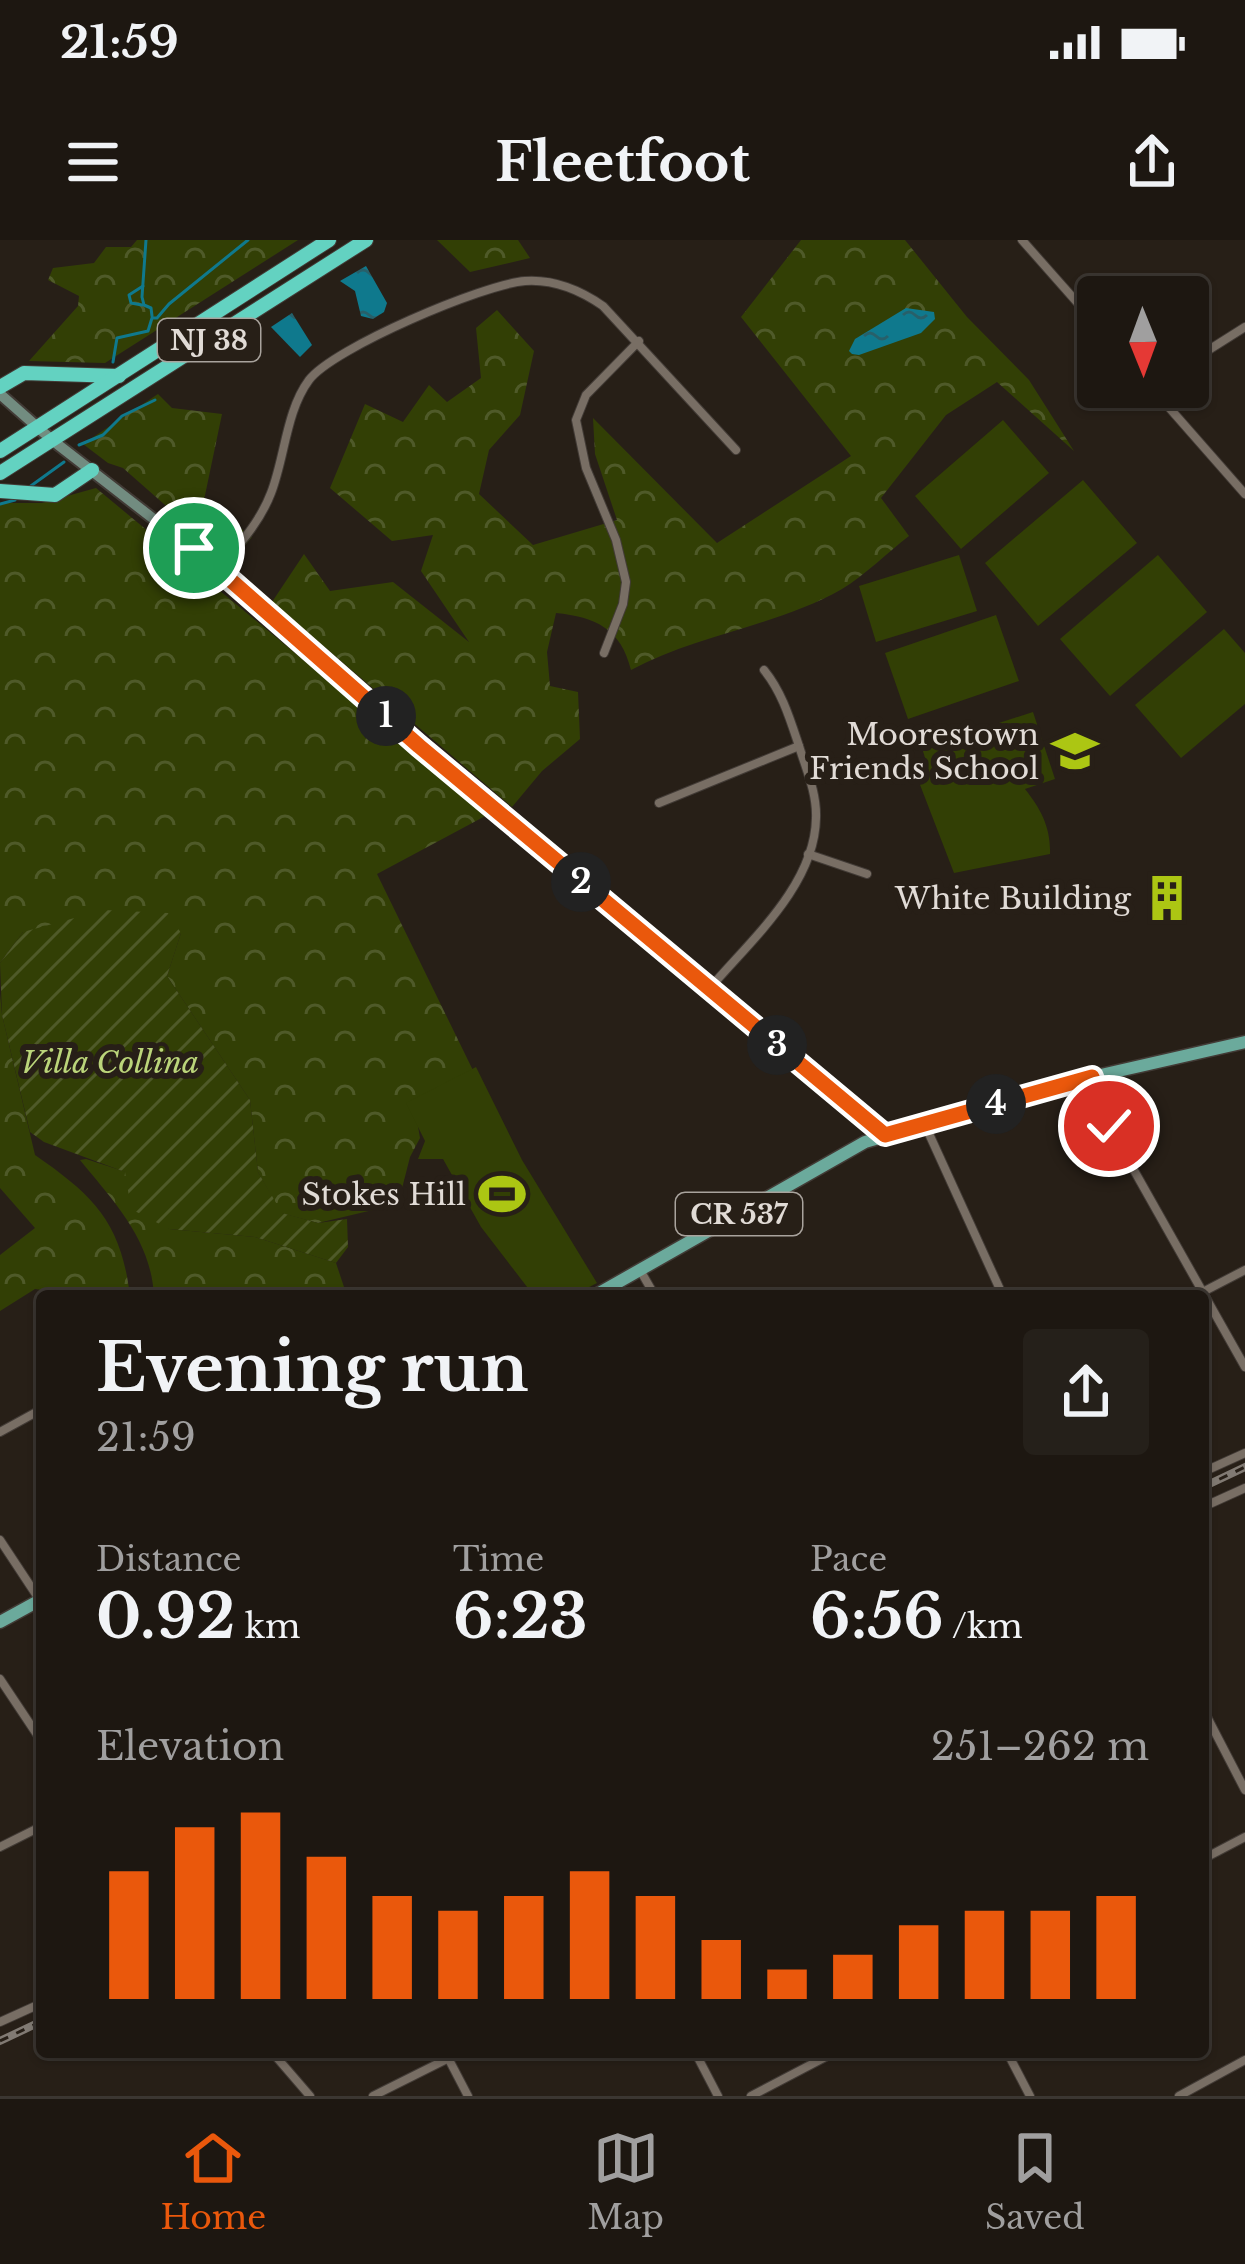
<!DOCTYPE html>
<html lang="en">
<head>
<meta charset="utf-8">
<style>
	:root { --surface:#1d1711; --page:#25201a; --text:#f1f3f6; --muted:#a09f9f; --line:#3b3631; --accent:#ea580c }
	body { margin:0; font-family:"Libre Baskerville",serif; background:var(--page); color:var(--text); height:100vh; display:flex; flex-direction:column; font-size:45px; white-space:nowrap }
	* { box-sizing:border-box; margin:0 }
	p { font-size:39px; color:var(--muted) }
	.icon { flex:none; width:66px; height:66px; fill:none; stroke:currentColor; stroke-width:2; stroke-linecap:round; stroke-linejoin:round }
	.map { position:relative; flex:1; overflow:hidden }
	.drawer { position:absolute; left:36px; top:1050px; width:1173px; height:768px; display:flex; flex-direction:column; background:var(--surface); border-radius:12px; box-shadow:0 3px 9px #0004,0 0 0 3px var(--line) }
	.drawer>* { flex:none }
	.needle { width:78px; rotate:179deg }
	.tools { position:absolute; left:1077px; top:36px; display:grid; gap:24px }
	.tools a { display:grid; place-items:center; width:132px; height:132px; border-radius:12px; background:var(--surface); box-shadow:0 3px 9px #0004,0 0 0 3px var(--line); font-size:60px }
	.pin { position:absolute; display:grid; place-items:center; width:102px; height:102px; color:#fff; margin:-51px; border:6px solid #fff; border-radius:50%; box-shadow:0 3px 12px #0007 }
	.km { position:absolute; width:60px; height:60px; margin:-30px; border-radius:50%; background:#222; color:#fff; font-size:33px; line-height:60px; text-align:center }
	.round { display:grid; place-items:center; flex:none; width:126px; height:126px; border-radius:12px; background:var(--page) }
	.summary { display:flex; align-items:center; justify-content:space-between; height:204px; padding:0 60px }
	h1 { font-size:66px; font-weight:700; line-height:90px }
	.figures { display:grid; grid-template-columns:repeat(3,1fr); gap:18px; height:204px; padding:12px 60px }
	.figures div { display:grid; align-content:center }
	.figures b { font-size:60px; font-weight:700 }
	.figures small { font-size:33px; font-weight:400 }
	.figures p { font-size:33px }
	.chart { height:336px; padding:24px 60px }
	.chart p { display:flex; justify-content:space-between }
	.chart svg { width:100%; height:216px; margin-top:12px; stroke:var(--accent); stroke-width:6 }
	.status { display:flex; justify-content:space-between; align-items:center; height:84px; padding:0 60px; background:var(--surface); direction:ltr }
	.status svg { height:33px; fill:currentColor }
	header { display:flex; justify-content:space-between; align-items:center; height:156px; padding:0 60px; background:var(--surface); font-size:54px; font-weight:700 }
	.tab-bar { display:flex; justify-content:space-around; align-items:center; height:168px; border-top:3px solid var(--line); background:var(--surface); font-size:33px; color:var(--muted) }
	.tab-bar a { display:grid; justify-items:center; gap:6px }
	.tab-bar .selected { color:var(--accent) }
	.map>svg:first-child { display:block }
	.forest { fill:url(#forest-crowns) }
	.garden { fill:url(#garden-furrows) }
	.pitch { fill:#323f05 }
	.water { fill:url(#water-ripples) }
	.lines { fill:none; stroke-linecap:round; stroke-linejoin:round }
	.stream { stroke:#0f798d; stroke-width:3 }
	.street-casing { stroke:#423b36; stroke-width:10 }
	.secondary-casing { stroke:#423b36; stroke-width:14 }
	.primary-casing { stroke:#423b36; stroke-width:15 }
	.highway-casing { stroke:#423b36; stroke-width:16 }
	.street { stroke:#786e64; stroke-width:8 }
	.secondary { stroke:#728c80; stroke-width:10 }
	.primary { stroke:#6baa9c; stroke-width:12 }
	.highway { stroke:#63d2c1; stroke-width:14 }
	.rail-casing { stroke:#817a73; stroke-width:8 }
	.rail { stroke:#271f17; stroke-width:3; stroke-dasharray:9; stroke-linecap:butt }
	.route-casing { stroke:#fff; stroke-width:24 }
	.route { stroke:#ea580c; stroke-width:15 }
	.labels { text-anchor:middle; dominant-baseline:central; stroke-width:12; stroke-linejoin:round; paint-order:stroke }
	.shield { fill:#271f17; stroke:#a9a39d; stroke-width:3 }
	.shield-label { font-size:27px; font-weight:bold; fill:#e1dbd6 }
	.poi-label { font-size:30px; fill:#e1dbd6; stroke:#271f17; text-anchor:end }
	.park-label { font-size:30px; font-style:italic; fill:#bbd57a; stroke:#271f17 }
</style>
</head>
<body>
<div class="status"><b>21:59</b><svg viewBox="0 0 49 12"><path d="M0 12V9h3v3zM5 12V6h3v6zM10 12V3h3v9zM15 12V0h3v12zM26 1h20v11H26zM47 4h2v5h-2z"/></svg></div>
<header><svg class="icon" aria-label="menu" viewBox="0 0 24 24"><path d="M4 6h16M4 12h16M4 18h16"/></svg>Fleetfoot<svg class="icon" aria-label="share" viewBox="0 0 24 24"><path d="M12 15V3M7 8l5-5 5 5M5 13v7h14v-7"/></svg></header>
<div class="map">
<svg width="1245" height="1856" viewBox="0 0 1245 1856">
	<defs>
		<pattern id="forest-crowns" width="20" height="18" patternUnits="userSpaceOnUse" patternTransform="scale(3)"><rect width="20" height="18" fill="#323f05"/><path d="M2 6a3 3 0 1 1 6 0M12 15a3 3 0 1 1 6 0" fill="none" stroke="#4f5a29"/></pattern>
		<pattern id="garden-furrows" width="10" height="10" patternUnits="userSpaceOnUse" patternTransform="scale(3)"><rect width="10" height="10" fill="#323f05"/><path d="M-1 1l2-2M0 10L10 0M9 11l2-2" fill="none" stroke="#4f5a29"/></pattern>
		<pattern id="water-ripples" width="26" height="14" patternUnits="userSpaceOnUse" patternTransform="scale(3)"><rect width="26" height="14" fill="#0f798d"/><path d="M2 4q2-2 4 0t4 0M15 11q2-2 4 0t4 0" fill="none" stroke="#27606a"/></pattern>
	</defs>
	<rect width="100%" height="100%" fill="#271f17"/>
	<g class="forest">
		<path d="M137 0H298L105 123 29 121 78 66 79 56 48 40 53 28 94 23 106 7H131Z"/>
		<path d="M437 0H518L530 18 470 32Z"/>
		<path d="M801 0H905L967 77 1029 140 1074 211 997 142 946 175 881 258 909 296C887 313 865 335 842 349 777 386 696 395 631 430 621 389 596 377 556 373L547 412 550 446 578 452 580 499 542 531 512 567 272 362 304 314 330 351 393 342 469 402 421 331 433 295 392 301 330 248 365 164 403 182 429 145 447 162 481 138 476 88 497 70 534 111 520 175 489 210 479 254 533 305 617 280 595 214 593 178 717 303 851 216 741 77Z"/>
		<path d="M158 154 172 168 222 174 204 260 252 297 231 323 123 228 108 223 83 204Z"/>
		<path d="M96 248 489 574 377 634 486 857 415 869 420 898 410 917 398 964 318 983 281 973 258 932 250 860 167 736 181 693 23 692 0 723V263H42Z"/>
		<path d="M0 753 2 775 35 915C94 956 121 982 130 1056H54L50 1051 35 1049 0 1071V1015L35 988 0 948Z"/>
		<path d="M86 919 126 932 169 989 255 997 336 1023 347 1056H154C151 999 114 962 80 920Z"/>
	</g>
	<path class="garden" d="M104 670 168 673 181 693 167 736 250 860 258 932 282 973 318 983 347 979 348 1007 336 1023 255 997 169 989 131 969 125 932 44 902 30 892 2 775 0 723 23 692Z"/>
	<g class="pitch">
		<path d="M1003 180 1049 233 961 309 915 256Z"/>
		<path d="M1083 240 1137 303 1038 386 985 323Z"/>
		<path d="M959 315 977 371 876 402 859 346Z"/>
		<path d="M1158 315 1207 372 1110 456 1060 399Z"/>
		<path d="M996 375 1019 441 908 479 885 413Z"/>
		<path d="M1224 389 1245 413V464L1181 518 1135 465Z"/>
		<path d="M1033 472 1055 539 1025 549C1041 569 1051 588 1050 614L954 633 917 537 929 531 922 508Z"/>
		<path d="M476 827 522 920 597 1043 572 1056H534L481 987 443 919H418L425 901 406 863Z"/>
	</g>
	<g class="water">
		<path d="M366 26 387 63 384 72 373 79 361 76 355 51 340 41Z"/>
		<path d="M906 68 934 72 935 79 921 93 859 115 852 114 849 111 855 99Z"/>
		<path d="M292 73 312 105 300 117 271 87Z"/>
	</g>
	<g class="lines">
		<g class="stream">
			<path d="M146 0 142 57 144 65 151 68 152 76"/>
			<path d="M142 65 131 63 129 55 143 46"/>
			<path d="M113 122 117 98 148 91 152 78H157L169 64 248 0"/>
			<path d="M79 205 103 195 122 176 155 160"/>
			<path d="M28 248 64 222"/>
			<path d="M0 264 15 260"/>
		</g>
		<defs>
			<g id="street">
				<path d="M1022 0 1098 86"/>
				<path d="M1188 123 1245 87"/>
				<path d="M1151 147 1245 254"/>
				<path d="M219 329C239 305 260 282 271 253 285 217 286 171 309 140 333 108 484 44 525 41 554 39 580 50 603 66L736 210"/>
				<path d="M604 413 623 364 626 342 616 300 586 228 576 180 586 155 639 101"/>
				<path d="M659 563 799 506"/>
				<path d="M808 614 867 634"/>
				<path d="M710 748C750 701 815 645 816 578 817 553 806 529 799 506 790 479 782 452 764 430"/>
				<path d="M1092 837 1109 886 1245 1127"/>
				<path d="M925 885 1003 1056"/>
				<path d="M640 1030 655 1056"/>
				<path d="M1195 1056 1245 1030"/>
				<path d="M0 1192 42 1169"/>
				<path d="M1203 1232 1245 1213"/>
				<path d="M1203 1267 1245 1248"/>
				<path d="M0 1300 39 1359"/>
				<path d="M0 1439 42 1502"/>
				<path d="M1203 1469 1245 1550"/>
				<path d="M0 1607 42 1586"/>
				<path d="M1203 1619 1245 1597"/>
				<path d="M0 1782 42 1763"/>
				<path d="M272 1812 310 1856"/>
				<path d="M445 1812 468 1856"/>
				<path d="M695 1812 718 1856"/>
				<path d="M1007 1812 1030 1856"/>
				<path d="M373 1856 461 1812"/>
				<path d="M751 1856 835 1812"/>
				<path d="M1179 1856 1245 1820"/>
			</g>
			<path id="secondary" d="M0 154 52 200 245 350 419 506 885 895"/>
			<g id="primary">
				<path d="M594 1056 865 902 1092 837 1245 802"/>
				<path d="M0 1382 42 1359"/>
			</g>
			<g id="highway">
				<path d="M0 147 24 133 119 136"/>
				<path d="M0 211 329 0"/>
				<path d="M0 233 366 0"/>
				<path d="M0 251 55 255 92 230"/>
			</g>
		</defs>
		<use href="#street" class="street-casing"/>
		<use href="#secondary" class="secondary-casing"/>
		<use href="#primary" class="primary-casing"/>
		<use href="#highway" class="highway-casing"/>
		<use href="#street" class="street"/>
		<use href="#secondary" class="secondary"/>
		<use href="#primary" class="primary"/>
		<use href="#highway" class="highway"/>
		<defs>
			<g id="rail">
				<path d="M1203 1247 1245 1227"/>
				<path d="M0 1801 42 1781"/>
			</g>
		</defs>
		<use href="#rail" class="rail-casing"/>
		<use href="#rail" class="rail"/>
	</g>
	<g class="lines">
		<defs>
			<path id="route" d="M194 308 419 506 885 895 1092 837 1109 886"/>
		</defs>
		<use href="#route" class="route-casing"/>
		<use href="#route" class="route"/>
	</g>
	<defs>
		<symbol id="school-bare" viewBox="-9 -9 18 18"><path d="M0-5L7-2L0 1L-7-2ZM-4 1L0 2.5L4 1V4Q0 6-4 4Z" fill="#acc613" stroke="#271f17" stroke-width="2.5" paint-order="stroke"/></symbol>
		<symbol id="building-bare" viewBox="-9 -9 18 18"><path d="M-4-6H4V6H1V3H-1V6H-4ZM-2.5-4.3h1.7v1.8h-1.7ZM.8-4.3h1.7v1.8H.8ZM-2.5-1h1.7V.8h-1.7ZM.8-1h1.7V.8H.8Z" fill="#acc613" stroke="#271f17" stroke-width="2.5" paint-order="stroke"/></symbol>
		<symbol id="stadium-bare" viewBox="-9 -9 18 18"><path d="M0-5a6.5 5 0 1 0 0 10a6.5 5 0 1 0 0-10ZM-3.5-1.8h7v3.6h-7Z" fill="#acc613" stroke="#271f17" stroke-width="2.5" paint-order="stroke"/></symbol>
	</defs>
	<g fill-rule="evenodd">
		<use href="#school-bare" x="1042" y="478" width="66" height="66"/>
		<use href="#building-bare" x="1134" y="625" width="66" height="66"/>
		<use href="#stadium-bare" x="469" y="921" width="66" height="66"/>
	</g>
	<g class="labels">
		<g class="shield">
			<rect x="158" y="79" width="102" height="42" rx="9"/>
			<rect x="676" y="953" width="126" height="42" rx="9"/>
		</g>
		<g class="shield-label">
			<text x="209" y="100">NJ 38</text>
			<text x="739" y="974">CR 537</text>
		</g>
		<g class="poi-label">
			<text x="1039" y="494">Moorestown<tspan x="1039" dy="34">Friends School</tspan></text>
			<text x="1131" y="658">White Building</text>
			<text x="466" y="954">Stokes Hill</text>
		</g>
		<g class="park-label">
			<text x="110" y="822">Villa Collina</text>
		</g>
	</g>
</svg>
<div class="tools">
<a><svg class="needle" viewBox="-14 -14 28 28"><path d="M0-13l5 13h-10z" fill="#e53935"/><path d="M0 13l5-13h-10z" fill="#a09f9f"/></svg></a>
</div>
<div class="pin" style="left:194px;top:308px;background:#1e9e55"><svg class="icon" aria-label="arrive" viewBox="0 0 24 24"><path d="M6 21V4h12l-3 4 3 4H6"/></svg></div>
<div class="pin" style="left:1109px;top:886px;background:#d93025"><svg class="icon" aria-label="check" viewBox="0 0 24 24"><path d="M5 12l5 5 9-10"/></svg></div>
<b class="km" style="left:386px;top:476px">1</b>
<b class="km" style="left:581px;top:642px">2</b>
<b class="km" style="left:777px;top:805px">3</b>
<b class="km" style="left:996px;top:864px">4</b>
<section class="drawer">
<div class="summary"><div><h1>Evening run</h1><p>21:59</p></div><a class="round"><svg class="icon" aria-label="share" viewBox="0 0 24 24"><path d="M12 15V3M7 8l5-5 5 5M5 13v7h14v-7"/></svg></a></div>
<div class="figures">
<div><p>Distance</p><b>0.92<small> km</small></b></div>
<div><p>Time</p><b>6:23</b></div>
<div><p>Pace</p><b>6:56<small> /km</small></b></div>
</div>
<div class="chart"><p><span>Elevation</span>251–262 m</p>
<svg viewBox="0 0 160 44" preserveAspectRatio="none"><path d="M5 44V18M15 44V9M25 44V6M35 44V15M45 44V23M55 44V26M65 44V23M75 44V18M85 44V23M95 44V32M105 44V38M115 44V35M125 44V29M135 44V26M145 44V26M155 44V23"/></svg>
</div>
</section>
</div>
<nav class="tab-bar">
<a class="selected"><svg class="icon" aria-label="home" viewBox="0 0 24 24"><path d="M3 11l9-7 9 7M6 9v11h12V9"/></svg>Home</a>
<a><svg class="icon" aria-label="map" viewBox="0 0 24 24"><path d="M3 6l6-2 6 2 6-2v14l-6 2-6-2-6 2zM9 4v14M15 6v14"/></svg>Map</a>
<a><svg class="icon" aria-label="saved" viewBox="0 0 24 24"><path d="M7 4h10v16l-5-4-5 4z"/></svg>Saved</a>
</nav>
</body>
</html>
